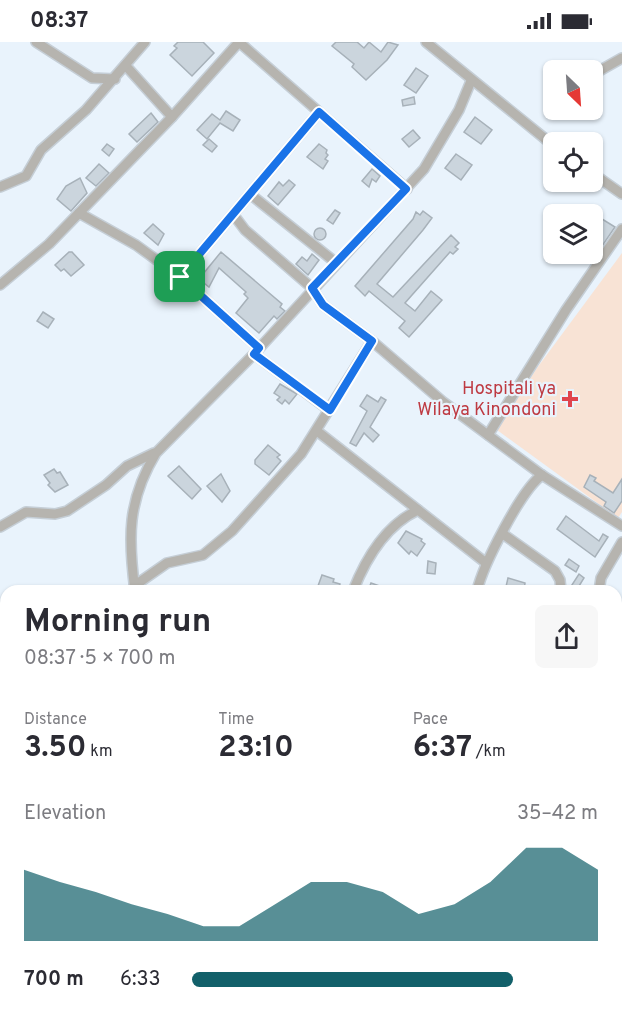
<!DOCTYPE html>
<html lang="en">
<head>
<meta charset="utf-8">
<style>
	:root { --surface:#fff; --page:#f7f7f7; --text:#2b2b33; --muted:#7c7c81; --accent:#12606a }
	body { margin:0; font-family:Overpass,sans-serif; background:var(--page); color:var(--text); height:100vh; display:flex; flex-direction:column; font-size:22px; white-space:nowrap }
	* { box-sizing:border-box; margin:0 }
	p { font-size:20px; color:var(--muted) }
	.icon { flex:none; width:33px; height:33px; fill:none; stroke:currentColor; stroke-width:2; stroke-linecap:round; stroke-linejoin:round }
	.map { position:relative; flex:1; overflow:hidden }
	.drawer { position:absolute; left:0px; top:543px; width:622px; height:430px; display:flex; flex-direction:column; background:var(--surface); border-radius:18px 18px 0 0; box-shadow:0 2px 4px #0004 }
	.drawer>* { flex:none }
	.needle { width:39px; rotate:155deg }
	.controls { position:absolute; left:543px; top:18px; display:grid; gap:12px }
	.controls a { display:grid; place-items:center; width:60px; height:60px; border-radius:9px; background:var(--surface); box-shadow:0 2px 4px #0004; font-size:30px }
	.pin { position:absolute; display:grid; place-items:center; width:51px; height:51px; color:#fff; margin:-26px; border-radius:12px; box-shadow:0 3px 9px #0006 }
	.round { display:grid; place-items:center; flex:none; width:63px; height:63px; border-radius:9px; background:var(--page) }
	.headline { display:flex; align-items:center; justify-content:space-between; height:102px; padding:0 24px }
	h1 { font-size:33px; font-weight:700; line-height:45px }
	.metrics { display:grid; grid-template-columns:repeat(3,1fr); gap:9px; height:102px; padding:6px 24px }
	.metrics div { display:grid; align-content:center }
	.metrics b { font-size:30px; font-weight:700 }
	.metrics small { font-size:16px; font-weight:400 }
	.metrics p { font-size:16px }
	.chart { height:168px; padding:12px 24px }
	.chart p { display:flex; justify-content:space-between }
	.chart svg { width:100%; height:108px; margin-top:6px; fill:var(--accent); opacity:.7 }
	ul { padding:0 24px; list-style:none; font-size:20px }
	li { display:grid; grid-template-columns:96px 72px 1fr; align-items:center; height:45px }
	li i { height:15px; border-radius:8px; background:var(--accent) }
	.status { display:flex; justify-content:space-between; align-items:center; height:42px; padding:0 30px; background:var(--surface); direction:ltr }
	.status svg { height:16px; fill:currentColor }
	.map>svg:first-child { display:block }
	.medical { fill:#f8e3d5 }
	.building { fill:#cbd5dd; stroke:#a7b1b9; stroke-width:1.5 }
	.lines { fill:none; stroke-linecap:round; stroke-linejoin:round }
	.minor-casing { stroke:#c5ced6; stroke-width:12 }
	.minor { stroke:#b6b4af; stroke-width:9 }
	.route-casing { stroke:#fff; stroke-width:12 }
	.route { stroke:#1a73e8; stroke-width:8 }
	.health-dot { fill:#e0444e; stroke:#e9f3fc; stroke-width:2 }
	.labels { text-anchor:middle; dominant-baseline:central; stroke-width:4.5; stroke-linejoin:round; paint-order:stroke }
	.health-label { font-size:18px; fill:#be3a42; stroke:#e9f3fc; text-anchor:end }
</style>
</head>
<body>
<div class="status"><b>08:37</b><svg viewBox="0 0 49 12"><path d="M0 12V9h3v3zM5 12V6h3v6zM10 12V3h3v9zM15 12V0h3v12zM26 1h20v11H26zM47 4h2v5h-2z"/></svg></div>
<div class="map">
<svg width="622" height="973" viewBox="0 0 622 973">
	<rect width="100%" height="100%" fill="#e9f3fc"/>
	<path class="medical" d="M622 211V470L618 476 497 388 537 326Z"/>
	<g class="building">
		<path d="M178 0H203L214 11 192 34 170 13 177 6 174 4Z"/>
		<path d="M336 0H357L364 6 369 0 381 10 388 0 398 3 387 18 366 38 352 25 354 22 332 4Z"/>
		<path d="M416 26 428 34 416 51 404 43Z"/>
		<path d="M414 55 415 62 403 64 402 58Z"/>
		<path d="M226 69 240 78 233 89 220 81 207 97 197 88 212 72 220 78Z"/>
		<path d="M151 71 158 80 137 100 129 92Z"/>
		<path d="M475 75 492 88 481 102 464 90Z"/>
		<path d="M413 88 420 96 409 105 402 97Z"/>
		<path d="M209 97 217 104 212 110 203 103Z"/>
		<path d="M107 102 114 107 109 114 102 108Z"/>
		<path d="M319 102 327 108 326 111 328 113 325 117 328 119 323 127 307 115Z"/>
		<path d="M456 112 472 123 461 138 445 126Z"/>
		<path d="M99 122 109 131 96 144 86 136Z"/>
		<path d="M372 127 380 134 376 140 372 137 369 145 362 139Z"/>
		<path d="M80 136 87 151 71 169 57 157 66 144Z"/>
		<path d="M289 138 295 143 278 163 268 154 279 140 283 144Z"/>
		<path d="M335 168 340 171 333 182 327 178Z"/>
		<path d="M423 169 432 176 423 188 377 242 393 255 451 193 459 201 455 205 458 207 453 212 450 210 405 261 415 269 431 249 442 258 409 295 399 286 405 279 369 249 365 254 355 244 413 177 416 170 420 173Z"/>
		<path d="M602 177 615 185 598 210 592 207V195Z"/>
		<path d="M153 182 164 192 158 203 144 191Z"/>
		<circle cx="320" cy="192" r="6"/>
		<path d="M69 210H72L84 223 71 234 64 227 61 229 55 223Z"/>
		<path d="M221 210 282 262 280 265 285 269 277 277 274 274 259 291 236 271 248 256 244 252 246 250 219 226 209 245 199 237Z"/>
		<path d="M312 212 319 218 308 233 296 222 302 215 307 219Z"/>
		<path d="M43 270 54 277 48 286 37 279Z"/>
		<path d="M280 342 297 352 289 362 285 358 282 362 277 358 280 355 274 351Z"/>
		<path d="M367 353 378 360 381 355 386 358 370 385 379 393 373 400 364 391 356 404 350 401 367 369 360 364Z"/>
		<path d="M268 403 280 413 277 415 281 419 269 433 255 422V418Z"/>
		<path d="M179 424 201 447 192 457 168 434Z"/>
		<path d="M54 427 57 431 60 430 68 443 55 450 48 443 50 441 44 433Z"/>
		<path d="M221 432 230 449 222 460 207 444Z"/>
		<path d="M590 433 596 436 594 439 613 451 622 437V459L614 471 604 464 606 460 584 445Z"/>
		<path d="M566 474 599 499 603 492 608 495 595 515 557 487Z"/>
		<path d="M406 489 422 497 421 499 425 502 417 514 411 509 409 512 398 501Z"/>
		<path d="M569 517 579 524 576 530 565 523Z"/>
		<path d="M428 519 436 521 435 532 427 531Z"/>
		<path d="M579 532 584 536 576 549H568Z"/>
		<path d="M322 533 334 537 333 540 340 542 338 549H320L322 545 318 544Z"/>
		<path d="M508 536 525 541 524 549H505Z"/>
		<path d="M371 541 391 548V549H368Z"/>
		<path d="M6 883V909L0 906V895Z"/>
	</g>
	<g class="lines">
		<defs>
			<g id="minor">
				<path d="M36 0 92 36 115 37"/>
				<path d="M426 0 554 104"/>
				<path d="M126 24 172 75"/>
				<path d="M592 33 622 16"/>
				<path d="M592 131 622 152"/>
				<path d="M0 145 26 134 41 108 86 68 145 0"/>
				<path d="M250 152 335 220"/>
				<path d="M79 171 136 203 180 235 259 306"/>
				<path d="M233 172 245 188 312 246 323 263 372 299 442 359 542 433 622 484"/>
				<path d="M180 235 319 70"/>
				<path d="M0 243 49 202 172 75 239 0 407 147"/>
				<path d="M254 312 329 368"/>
				<path d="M317 389 486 521"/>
				<path d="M488 393 566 268 622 187"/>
				<path d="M0 485 26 470 55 472 67 469 106 443 127 424 154 411"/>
				<path d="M503 492 555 529 560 538 561 549"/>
				<path d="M134 544 167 521 203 513 232 489 301 412 372 299"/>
				<path d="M135 549C128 496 127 459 156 411L254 312 424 127 459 68 471 39"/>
				<path d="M353 549C366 516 386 483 418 468"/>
				<path d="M477 549C483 523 521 448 542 433"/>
				<path d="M599 549 601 536 622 500"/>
				<path d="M616 599 622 597"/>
				<path d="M0 672 6 669"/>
				<path d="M616 682 622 680"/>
				<path d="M0 757 6 752"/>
				<path d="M0 798 6 807"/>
				<path d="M0 851 6 847"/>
				<path d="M616 902 622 900"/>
				<path d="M0 935 6 932"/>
				<path d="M430 968 433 973"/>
				<path d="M73 973 82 968"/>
				<path d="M130 973 148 968"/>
			</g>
		</defs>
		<use href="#minor" class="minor-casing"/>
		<use href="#minor" class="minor"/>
	</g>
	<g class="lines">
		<defs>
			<path id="route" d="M319 70 406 147 312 246 323 263 372 299 330 368 254 312 259 306 180 235Z"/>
		</defs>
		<use href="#route" class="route-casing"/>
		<use href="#route" class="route"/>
	</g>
	<path class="health-dot" d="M567 348h6v6h6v6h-6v6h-6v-6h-6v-6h6z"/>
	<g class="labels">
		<g class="health-label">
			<text x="556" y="347">Hospitali ya<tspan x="556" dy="21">Wilaya Kinondoni</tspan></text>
		</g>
	</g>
</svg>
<div class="controls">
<a><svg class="needle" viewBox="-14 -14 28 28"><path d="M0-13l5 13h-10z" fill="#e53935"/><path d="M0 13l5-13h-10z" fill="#7c7c81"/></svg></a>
<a><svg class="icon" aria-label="locate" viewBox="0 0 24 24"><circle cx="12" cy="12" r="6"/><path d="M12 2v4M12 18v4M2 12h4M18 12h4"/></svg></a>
<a><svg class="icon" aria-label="layers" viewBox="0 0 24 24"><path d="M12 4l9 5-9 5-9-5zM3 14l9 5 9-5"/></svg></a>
</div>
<div class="pin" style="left:180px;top:235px;background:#1e9e55"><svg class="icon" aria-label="arrive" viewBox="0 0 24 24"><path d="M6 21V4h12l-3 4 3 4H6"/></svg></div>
<section class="drawer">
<div class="headline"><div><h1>Morning run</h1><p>08:37 · 5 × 700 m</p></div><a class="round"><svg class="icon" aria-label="share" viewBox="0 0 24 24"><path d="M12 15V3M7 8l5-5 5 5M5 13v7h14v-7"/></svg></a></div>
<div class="metrics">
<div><p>Distance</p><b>3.50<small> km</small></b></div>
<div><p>Time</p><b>23:10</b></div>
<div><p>Pace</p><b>6:37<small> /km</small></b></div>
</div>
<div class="chart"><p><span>Elevation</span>35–42 m</p>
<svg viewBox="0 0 160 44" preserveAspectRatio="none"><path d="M0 44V15L10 20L20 24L30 29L40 33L50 38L60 38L70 29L80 20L90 20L100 24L110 33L120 29L130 20L140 6L150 6L160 15V44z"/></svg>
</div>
<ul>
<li><b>700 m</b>6:33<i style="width:79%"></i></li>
</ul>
</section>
</div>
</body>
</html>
